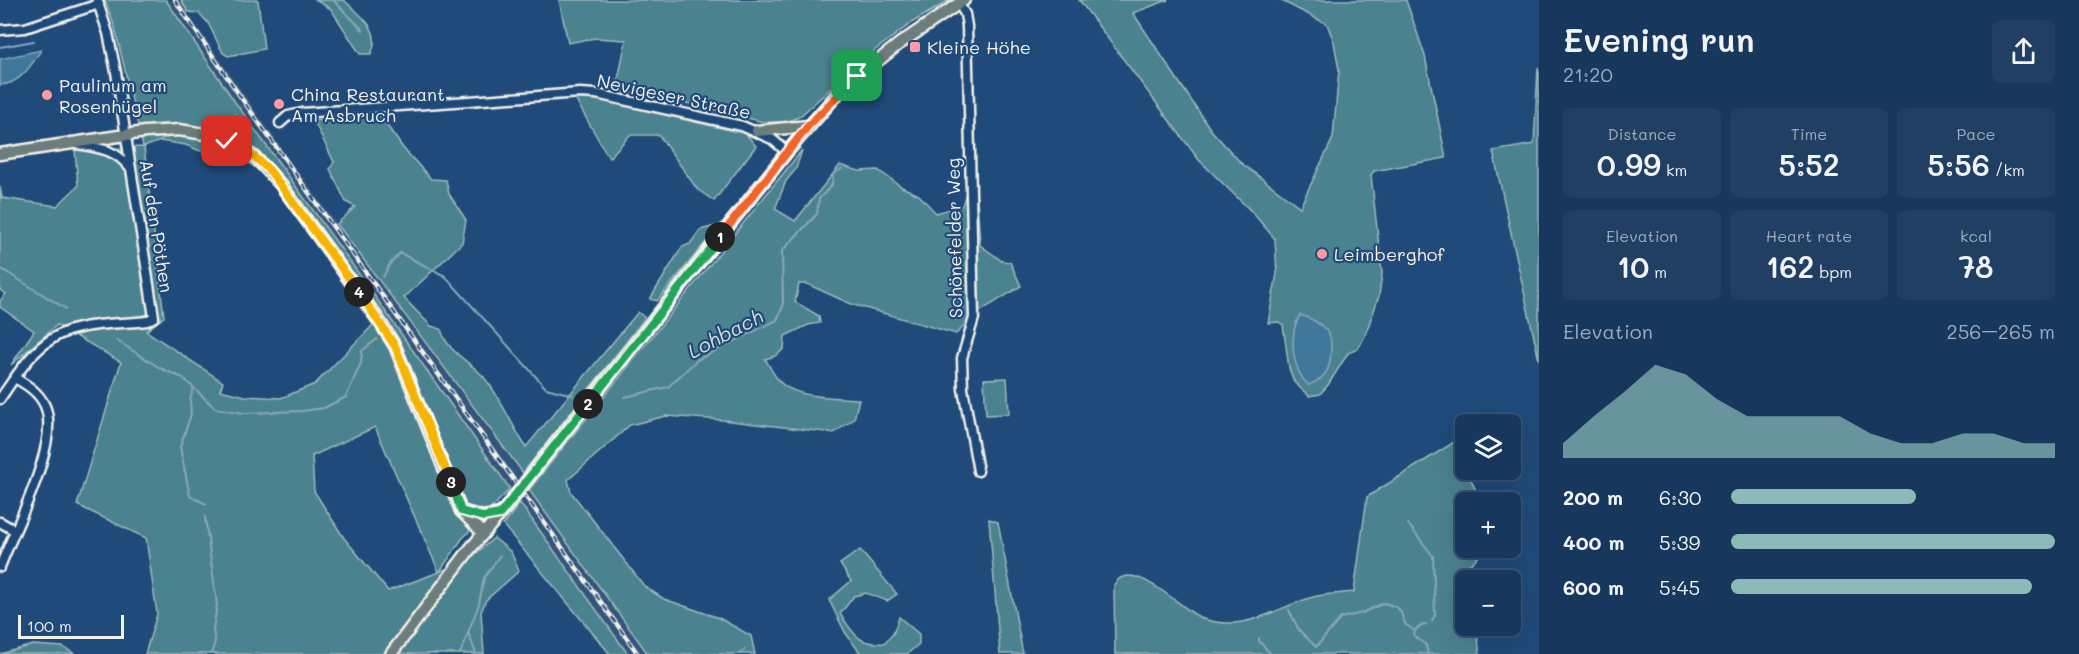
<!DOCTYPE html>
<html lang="en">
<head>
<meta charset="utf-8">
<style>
	:root { --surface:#17385c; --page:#203f62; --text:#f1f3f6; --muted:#9eacbb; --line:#365272; --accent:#8bbbb9 }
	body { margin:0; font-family:Mali,sans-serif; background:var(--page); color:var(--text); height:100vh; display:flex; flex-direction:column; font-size:22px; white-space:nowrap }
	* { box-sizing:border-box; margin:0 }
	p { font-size:20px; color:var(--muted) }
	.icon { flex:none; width:33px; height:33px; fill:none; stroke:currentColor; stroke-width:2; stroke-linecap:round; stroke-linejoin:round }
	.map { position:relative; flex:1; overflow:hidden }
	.drawer { display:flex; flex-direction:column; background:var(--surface); width:540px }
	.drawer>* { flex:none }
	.controls { position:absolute; left:1455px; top:414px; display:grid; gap:12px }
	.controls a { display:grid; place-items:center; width:66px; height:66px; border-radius:9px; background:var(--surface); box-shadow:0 6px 24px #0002,0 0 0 2px var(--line); font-size:30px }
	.scale { position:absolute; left:18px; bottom:15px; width:106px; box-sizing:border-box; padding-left:6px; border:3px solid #f4f1e8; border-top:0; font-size:16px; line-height:21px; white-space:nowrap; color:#f4f1e8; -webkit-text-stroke:4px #1f4a7a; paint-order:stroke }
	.pin { position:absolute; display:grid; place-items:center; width:51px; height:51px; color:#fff; margin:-26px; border-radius:12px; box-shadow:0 3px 9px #0006 }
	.km { position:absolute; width:30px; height:30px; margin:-15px; border-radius:50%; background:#222; color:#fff; font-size:16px; line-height:30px; text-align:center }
	.round { display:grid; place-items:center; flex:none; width:63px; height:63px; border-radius:9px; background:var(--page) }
	.head { display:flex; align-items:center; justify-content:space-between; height:102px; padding:0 24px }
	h1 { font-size:33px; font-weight:600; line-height:45px }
	.metrics { display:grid; grid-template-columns:repeat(3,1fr); gap:9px; height:102px; padding:6px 24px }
	.metrics div { display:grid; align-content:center; border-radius:9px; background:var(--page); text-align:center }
	.metrics b { font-size:30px; font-weight:600 }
	.metrics small { font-size:16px; font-weight:400 }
	.metrics p { font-size:16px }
	.chart { height:168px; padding:12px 24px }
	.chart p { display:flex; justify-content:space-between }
	.chart svg { width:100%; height:108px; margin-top:6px; fill:var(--accent); opacity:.7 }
	ul { padding:0 24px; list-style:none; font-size:20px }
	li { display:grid; grid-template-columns:96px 72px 1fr; align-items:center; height:45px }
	li i { height:15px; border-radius:8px; background:var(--accent) }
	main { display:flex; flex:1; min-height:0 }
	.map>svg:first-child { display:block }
	.built { fill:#33547d }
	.green { fill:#4c828f; stroke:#a0babc; stroke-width:1.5; fill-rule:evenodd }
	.water { fill:#41789c; stroke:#89a8ba; stroke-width:1.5 }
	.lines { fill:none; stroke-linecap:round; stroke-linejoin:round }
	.stream { stroke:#89a8ba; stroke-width:2 }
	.minor-casing { stroke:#f4f1e8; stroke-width:13 }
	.major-casing { stroke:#f4f1e8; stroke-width:15 }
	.minor { stroke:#1f4a7a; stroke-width:8 }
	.major { stroke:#6c7e7c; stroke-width:10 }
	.rail-casing { stroke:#f4f1e8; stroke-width:4.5 }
	.rail { stroke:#1f4a7a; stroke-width:2; stroke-dasharray:7; stroke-linecap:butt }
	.major-bridge-casing { stroke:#f4f1e8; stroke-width:15; stroke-linecap:butt }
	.major-bridge { stroke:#6c7e7c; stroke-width:10 }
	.split-1-casing { stroke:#fff; stroke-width:12 }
	.split-2-casing { stroke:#fff; stroke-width:12 }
	.split-3-casing { stroke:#fff; stroke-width:12 }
	.split-4-casing { stroke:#fff; stroke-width:12 }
	.split-5-casing { stroke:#fff; stroke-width:12 }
	.split-1 { stroke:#f0652b; stroke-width:8 }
	.split-2 { stroke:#22a559; stroke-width:8 }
	.split-3 { stroke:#22a559; stroke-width:8 }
	.split-4 { stroke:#f5b400; stroke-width:8 }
	.split-5 { stroke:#f5b400; stroke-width:8 }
	.poi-dot { fill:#ff9aa2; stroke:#1f4a7a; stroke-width:2 }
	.labels { text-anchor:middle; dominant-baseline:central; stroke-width:4.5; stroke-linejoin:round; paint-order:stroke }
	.poi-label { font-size:18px; fill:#f4f1e8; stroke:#1f4a7a; text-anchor:start }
	.street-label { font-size:18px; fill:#f4f1e8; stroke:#1f4a7a }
	.water-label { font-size:20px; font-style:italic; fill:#d9dfdd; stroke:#1f4a7a }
</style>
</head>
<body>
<main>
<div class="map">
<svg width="1539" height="654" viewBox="0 0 1539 654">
	<rect width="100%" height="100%" fill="#1f4a7a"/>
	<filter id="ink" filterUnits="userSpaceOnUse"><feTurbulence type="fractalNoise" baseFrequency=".0167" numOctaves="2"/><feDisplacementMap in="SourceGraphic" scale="12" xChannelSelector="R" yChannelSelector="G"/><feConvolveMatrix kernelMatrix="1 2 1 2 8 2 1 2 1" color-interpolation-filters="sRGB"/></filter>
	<g filter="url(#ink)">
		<g class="built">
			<path d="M166 0H179L295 167 523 474 510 489 362 278 235 102Z"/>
			<path d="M529 490 648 654H628L520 503Z"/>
		</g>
		<g class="green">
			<path d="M105 0H166L235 102 362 278 510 489 462 539 440 571 465 563 494 538 511 552 519 571 486 600 481 612 484 654H145L157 614 146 538 77 505 121 362 57 325 11 365 34 331 0 307V301L6 294 0 290V187L2 198 57 206 78 186 75 150 143 147 115 28ZM160 141 186 145 200 151 225 149 242 157 258 170 277 190 373 325 315 384 281 398 245 396 220 390 223 382 146 331 164 317 144 147ZM375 427 439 572 388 591 344 538 314 491 312 456Z"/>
			<path d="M181 0H258L264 49 228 56 223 53 208 23 199 13 188 12Z"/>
			<path d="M316 0H344C361 16 383 30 371 54H360L331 9Z"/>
			<path d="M559 0H950L913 22 851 68 853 53 850 54 849 72 799 117 785 122H763L696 105 616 90 626 40 595 38 568 43Z"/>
			<path d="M1079 0H1168L1133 13 1211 130 1241 163 1300 207 1333 138 1339 70 1334 42 1327 24 1280 0H1406L1425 56 1446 158 1374 171 1371 175 1382 273 1379 296 1365 336 1358 349 1348 353 1328 385 1320 394 1309 396 1294 382 1289 368 1283 325 1279 322 1268 323 1277 274 1275 239 1252 212 1199 160Z"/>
			<path d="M1538 68 1539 73V360L1493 151 1534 144Z"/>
			<path d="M574 97 596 99 746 134 756 146 714 201 697 189 659 135H630L609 158Z"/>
			<path d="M378 113 403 148 431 179 446 180 449 194 466 220 462 243 404 298 431 326 441 329C446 350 467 360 481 374 499 393 511 425 526 447L638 312 645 318 523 473 337 224 355 207 346 202 330 169 334 162 314 121Z"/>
			<path d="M802 150 796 169 786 181 775 209 795 221 840 165 859 171 878 170 902 187 919 195 936 213 962 206 967 189 977 197 980 245 1002 261 1010 262 1021 286 979 312 956 334 851 304 807 284H799L795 302 819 316 820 323 808 325 785 336 784 349 775 356 765 359C770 366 774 377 781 383 797 398 838 398 859 399L854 419 834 433 722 420 666 416 630 425 568 480 571 492 645 587 664 599 719 618 751 636 755 654H648L529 490Z"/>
			<path d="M720 225 657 301 650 299 682 247 690 244 700 230Z"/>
			<path d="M1007 378 1009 414 986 415 984 379Z"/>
			<path d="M1454 442 1481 502H1466V548H1488L1467 567 1469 580H1466V626H1476L1480 654H1115L1114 585C1131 554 1184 612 1203 619 1247 633 1274 608 1313 597 1326 593 1340 594 1354 592L1367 497Z"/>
			<path d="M520 503 628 654H610L503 525Z"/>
			<path d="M989 519 998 522 1023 654H1000Z"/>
			<path d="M860 550 897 594 887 601 866 593 854 596 840 614C854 634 858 645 884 643L893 634 899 617 919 634V644L907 654H861L845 632 829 600 851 581 840 564Z"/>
			<path d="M33 645 63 647 75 654H0Z"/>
		</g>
		<g class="water">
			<path d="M41 50C32 65 19 85 0 85V59Z"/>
			<path d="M237 114 244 129 239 135 210 121Z"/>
			<path d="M1300 315C1310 318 1319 322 1326 330 1331 335 1331 341 1331 348 1331 367 1327 379 1308 385 1292 369 1288 335 1300 315Z"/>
		</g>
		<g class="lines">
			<g class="stream">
				<path d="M333 0 363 30"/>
				<path d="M0 47 34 41"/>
				<path d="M0 268 66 309"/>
				<path d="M383 277 390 264 400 253 445 276 546 388 573 395"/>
				<path d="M116 340 160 368 183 378 215 408 244 413 302 411 324 408 346 397 361 363 362 351 377 339"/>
				<path d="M193 388 190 401 191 414 180 447 190 496 206 504"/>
				<path d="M625 397 668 387 697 360 777 320 783 306 782 251 817 214 819 199 832 185 833 174 842 169"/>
				<path d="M205 517 217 605 213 629 215 642 211 654"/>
				<path d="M1408 524 1433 556 1435 615 1432 621"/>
				<path d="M1289 610 1299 630 1316 647 1341 618 1362 613 1384 603C1402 608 1400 609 1405 624L1415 631"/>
				<path d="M1415 631 1414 636 1426 645 1428 654"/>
				<path d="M1415 631 1417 628 1426 624"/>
				<path d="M468 632 476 654"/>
				<path d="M1259 638V641L1271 654"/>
				<path d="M460 654 479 604 484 578 500 555"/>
				<path d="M739 654 745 649"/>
			</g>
			<defs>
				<g id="minor">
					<path d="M959 4 965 14 967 26 974 318 962 358 963 389 978 471"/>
					<path d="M0 30 25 28 99 4"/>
					<path d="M280 123 288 116 302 113 580 93 596 94 742 126 772 139 787 152"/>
					<path d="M77 144C99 148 115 149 129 167"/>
					<path d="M0 399C18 373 36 342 68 331 92 323 122 324 147 321L154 317 116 72 108 33 97 0"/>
					<path d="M0 522 14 530"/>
					<path d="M0 567C14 529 61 443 45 406 39 392 27 385 15 378"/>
				</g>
				<g id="major">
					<path d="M757 131 808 126"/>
					<path d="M0 154 145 132 179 130 211 135 227 141 255 157 281 185 378 319 395 346 461 511 483 533"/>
					<path d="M537 467 787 152 840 91 899 44 964 0"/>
					<path d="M461 511 483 517 500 514"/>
					<path d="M391 654 470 549 509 504"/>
				</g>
			</defs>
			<use href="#minor" class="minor-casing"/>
			<use href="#major" class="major-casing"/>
			<use href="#minor" class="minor"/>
			<use href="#major" class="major"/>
			<defs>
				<path id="rail" d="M175 0 242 99 638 654"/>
			</defs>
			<use href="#rail" class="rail-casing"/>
			<use href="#rail" class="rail"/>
			<defs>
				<path id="major-bridge" d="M509 504 537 467"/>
			</defs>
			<use href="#major-bridge" class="major-bridge-casing"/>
			<use href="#major-bridge" class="major-bridge"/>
		</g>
	</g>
	<g class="lines" filter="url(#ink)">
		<defs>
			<path id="split-1" d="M720 237 808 126 857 76"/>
			<path id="split-2" d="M588 404 720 237"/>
			<path id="split-3" d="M451 482 461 511 483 517 500 514 588 404"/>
			<path id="split-4" d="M359 292 395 346 451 482"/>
			<path id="split-5" d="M227 141 255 157 270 171 359 292"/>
		</defs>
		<use href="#split-1" class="split-1-casing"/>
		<use href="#split-2" class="split-2-casing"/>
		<use href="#split-3" class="split-3-casing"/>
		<use href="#split-4" class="split-4-casing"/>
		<use href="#split-5" class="split-5-casing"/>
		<use href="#split-1" class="split-1"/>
		<use href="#split-2" class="split-2"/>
		<use href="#split-3" class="split-3"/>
		<use href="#split-4" class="split-4"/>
		<use href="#split-5" class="split-5"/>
	</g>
	<g class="poi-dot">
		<rect x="909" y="41" width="12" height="12" rx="3"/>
		<circle cx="47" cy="95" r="6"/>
		<circle cx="279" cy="104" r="6"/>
		<circle cx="1322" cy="254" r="6"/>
	</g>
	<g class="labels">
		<g class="poi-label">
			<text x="927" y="47">Kleine Höhe</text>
			<text x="59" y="85">Paulinum am<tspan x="59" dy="21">Rosenhügel</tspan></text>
			<text x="291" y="94">China Restaurant<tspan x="291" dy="21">Am Asbruch</tspan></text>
			<text x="1334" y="254">Leimberghof</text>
		</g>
		<g class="street-label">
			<text transform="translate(674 96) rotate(12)">Nevigeser Straße</text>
			<text transform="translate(157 226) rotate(81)">Auf den Pöthen</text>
			<text transform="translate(954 238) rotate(-91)">Schönefelder Weg</text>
		</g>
		<g class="water-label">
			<text transform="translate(725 333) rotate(-28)">Lohbach</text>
		</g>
	</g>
</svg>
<div class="controls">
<a><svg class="icon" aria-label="layers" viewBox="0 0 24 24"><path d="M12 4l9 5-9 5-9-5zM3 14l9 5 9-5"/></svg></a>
<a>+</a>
<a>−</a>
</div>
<div class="scale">100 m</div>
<div class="pin" style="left:857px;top:76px;background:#1e9e55"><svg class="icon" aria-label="arrive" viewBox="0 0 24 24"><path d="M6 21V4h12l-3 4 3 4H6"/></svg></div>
<div class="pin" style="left:227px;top:141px;background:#d93025"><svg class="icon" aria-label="check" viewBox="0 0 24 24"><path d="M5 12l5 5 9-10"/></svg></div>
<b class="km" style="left:720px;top:237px">1</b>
<b class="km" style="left:588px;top:404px">2</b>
<b class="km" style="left:451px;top:482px">3</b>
<b class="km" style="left:359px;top:292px">4</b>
</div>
<section class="drawer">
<div class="head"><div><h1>Evening run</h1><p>21:20</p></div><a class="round"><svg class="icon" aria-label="share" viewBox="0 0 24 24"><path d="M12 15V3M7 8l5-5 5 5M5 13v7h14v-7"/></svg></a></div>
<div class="metrics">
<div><p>Distance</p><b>0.99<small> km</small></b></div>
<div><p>Time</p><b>5:52</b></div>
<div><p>Pace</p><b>5:56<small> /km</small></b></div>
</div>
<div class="metrics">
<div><p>Elevation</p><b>10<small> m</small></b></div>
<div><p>Heart rate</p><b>162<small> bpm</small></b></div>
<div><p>kcal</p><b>78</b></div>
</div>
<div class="chart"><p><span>Elevation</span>256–265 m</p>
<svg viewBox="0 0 160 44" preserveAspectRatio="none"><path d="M0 44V38L10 27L20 17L30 6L40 10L50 20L60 27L70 27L80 27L90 27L100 34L110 38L120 38L130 34L140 34L150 38L160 38V44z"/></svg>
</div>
<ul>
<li><b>200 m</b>6:30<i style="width:57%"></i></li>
<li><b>400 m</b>5:39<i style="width:100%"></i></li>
<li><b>600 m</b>5:45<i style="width:93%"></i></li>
</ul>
</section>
</main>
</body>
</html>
